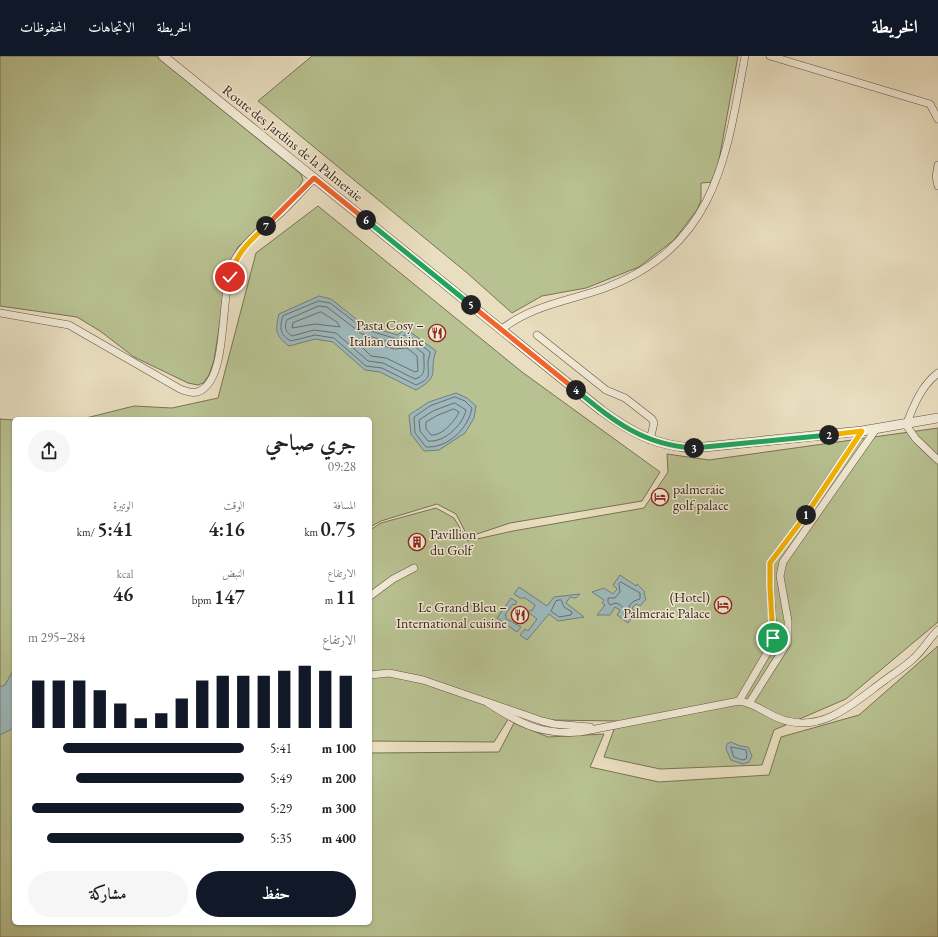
<!DOCTYPE html>
<html lang="ar">
<head>
<meta charset="utf-8">
<style>
	:root { --surface:#fff; --page:#f6f6f6; --text:#222; --muted:#767676; --accent:#111827 }
	body { margin:0; font-family:"EB Garamond",Amiri,serif; background:var(--page); color:var(--text); direction:rtl; height:100vh; display:flex; flex-direction:column; font-size:15px; white-space:nowrap }
	* { box-sizing:border-box; margin:0 }
	p { font-size:13px; color:var(--muted) }
	.icon { flex:none; width:22px; height:22px; fill:none; stroke:currentColor; stroke-width:2; stroke-linecap:round; stroke-linejoin:round }
	.map { position:relative; flex:1; overflow:hidden; direction:ltr }
	.sheet { position:absolute; left:12px; top:361px; width:360px; height:508px; display:flex; flex-direction:column; background:var(--surface); border-radius:6px; box-shadow:0 1px 3px #0004; direction:rtl }
	.sheet>* { flex:none }
	.pin { position:absolute; display:grid; place-items:center; width:34px; height:34px; color:#fff; margin:-17px; border:2px solid #fff; border-radius:50%; box-shadow:0 1px 4px #0007 }
	.km { position:absolute; width:20px; height:20px; margin:-10px; border-radius:50%; background:#222; color:#fff; font-size:11px; line-height:20px; text-align:center }
	.round { display:grid; place-items:center; flex:none; width:42px; height:42px; border-radius:21px; background:var(--page) }
	.overview { display:flex; align-items:center; justify-content:space-between; height:68px; padding:0 16px }
	h1 { font-size:22px; font-weight:600; line-height:30px }
	.figures { display:grid; grid-template-columns:repeat(3,1fr); gap:6px; height:68px; padding:4px 16px }
	.figures div { display:grid; align-content:center }
	.figures b { font-size:20px; font-weight:600 }
	.figures small { font-size:11px; font-weight:400 }
	.figures p { font-size:11px }
	.chart { height:112px; padding:8px 16px }
	.chart p { display:flex; justify-content:space-between }
	.chart svg { width:100%; height:72px; margin-top:4px; stroke:var(--accent); stroke-width:6 }
	.button { display:flex; gap:8px; margin-top:auto; padding:8px 16px }
	.button a { flex:1; height:46px; border-radius:24px; background:var(--accent); color:#fff; font-size:16px; font-weight:600; line-height:46px; text-align:center }
	.button a+a { background:var(--page); color:var(--text) }
	ul { padding:0 16px; list-style:none; font-size:13px }
	li { display:grid; grid-template-columns:64px 48px 1fr; align-items:center; height:30px }
	li i { height:10px; border-radius:5px; background:var(--accent) }
	header { display:flex; align-items:center; gap:24px; box-sizing:border-box; height:56px; padding:0 20px; background:var(--accent); color:#fff }
	header strong { font-size:19px }
	nav { display:flex; gap:22px; margin-inline-start:auto; font-size:14px }
	.map>svg:first-child { display:block }
	.green { fill:#b8c191; stroke:#797255 }
	.water { fill:#9db9bd; stroke:#757d7b }
	.lines { fill:none; stroke-linecap:round; stroke-linejoin:round }
	.shore { stroke:#6c6e6b; stroke-width:1 }
	.minor-casing { stroke:#665243; stroke-width:8 }
	.tertiary-casing { stroke:#665243; stroke-width:10 }
	.minor { stroke:#f1ead6; stroke-width:7 }
	.tertiary { stroke:#f1ead6; stroke-width:9 }
	.split-1-casing { stroke:#fff; stroke-width:8 }
	.split-2-casing { stroke:#fff; stroke-width:8 }
	.split-3-casing { stroke:#fff; stroke-width:8 }
	.split-4-casing { stroke:#fff; stroke-width:8 }
	.split-5-casing { stroke:#fff; stroke-width:8 }
	.split-6-casing { stroke:#fff; stroke-width:8 }
	.split-7-casing { stroke:#fff; stroke-width:8 }
	.split-8-casing { stroke:#fff; stroke-width:8 }
	.split-1 { stroke:#f5b400; stroke-width:5 }
	.split-2 { stroke:#f5b400; stroke-width:5 }
	.split-3 { stroke:#22a559; stroke-width:5 }
	.split-4 { stroke:#22a559; stroke-width:5 }
	.split-5 { stroke:#f0652b; stroke-width:5 }
	.split-6 { stroke:#22a559; stroke-width:5 }
	.split-7 { stroke:#f0652b; stroke-width:5 }
	.split-8 { stroke:#f5b400; stroke-width:5 }
	.labels { text-anchor:middle; dominant-baseline:central; stroke-width:3; stroke-linejoin:round; paint-order:stroke }
	.street-label { font-size:14px; fill:#3a2419; stroke:#f1ead6 }
	.poi-label { font-size:14px; fill:#3a2419; stroke:#f1ead6; text-anchor:end }
</style>
</head>
<body>
<header>
<strong>الخريطة</strong>
<nav><a>الخريطة</a><a>الاتجاهات</a><a>المحفوظات</a></nav>
</header>
<div class="map">
<svg width="938" height="881" viewBox="0 0 938 881">
	<rect width="100%" height="100%" fill="#e9dec0"/>
	<filter id="stains"><feTurbulence type="fractalNoise" baseFrequency=".005" numOctaves="4"/><feColorMatrix values="0 0 0 0 .2 0 0 0 0 .09 0 0 0 0 .02 0 0 0 .5 -.17"/></filter>
	<radialGradient id="worn" r=".72"><stop offset=".6" stop-color="#630" stop-opacity="0"/><stop offset="1" stop-color="#630" stop-opacity=".3"/></radialGradient>
	<g class="green">
		<path d="M0 0H156L301 118 303 124 296 136 238 191 232 204 226 228 214 304 209 319 203 327 198 329 188 327 134 301 100 275 77 261 0 250Z"/>
		<path d="M312 0H738L715 126 701 127V145L697 154 674 184 639 211 586 232 542 240 512 257 466 216 258 45Z"/>
		<path d="M318 150 522 316 660 416 642 445 510 467 468 481 456 458 437 448 381 465 370 471V363H82L134 350 172 352 218 342 256 197Z"/>
		<path d="M0 363 14 364V867H370V697L499 696 514 667 548 681 604 678 590 711 659 726 769 719 781 681 859 659 938 590V881H0Z"/>
		<path d="M938 372V566L846 643 774 674 762 709 660 713 604 701 617 665 551 664 514 654 494 686 370 685V474L381 467 436 452 454 462 468 485 513 475 644 452 668 416 667 398 709 404Z"/>
	</g>
	<g class="water">
		<path d="M319 240 331 243 365 270 398 279 405 272 436 295C428 317 442 319 416 334L380 316 365 314 333 286 315 283 289 290C275 279 275 275 279 258Z"/>
		<path d="M456 337 467 342 476 350 474 362 465 377 439 394 424 395 411 378 409 359 429 346Z"/>
		<path d="M620 519 636 530 637 528 645 536 644 538 646 543 640 550 636 548 632 552 636 556 628 567 617 559 620 554 615 551 610 559H597L605 549 602 547 604 544 592 536 604 532 613 538 617 533 613 529Z"/>
		<path d="M519 531 547 550 554 541 580 538 576 542 570 541 566 547 584 561 558 565 549 558 527 584 520 579 525 573 528 575 537 563 528 556 530 554 532 555 535 549 525 542H520L514 538Z"/>
		<path d="M511 542 517 546 515 549 513 548 505 559 507 560 505 562 521 571 517 576 497 562Z"/>
		<path d="M14 613V672L0 679V631L5 629Z"/>
		<path d="M731 686 740 690 748 691 752 700 749 706 743 708 731 704 726 693 727 688Z"/>
	</g>
	<g class="lines">
		<g class="shore">
			<path d="M319 245 330 247 364 273 397 283 407 278 430 296C430 299 428 303 428 306 428 320 432 322 416 329L382 312 366 310 334 282 315 279 291 285C280 279 279 272 283 260Z"/>
			<path d="M319 250 327 251 362 278 396 288 407 284 424 298C423 309 428 319 415 323L383 307 368 305 336 277 314 274 292 280C285 276 284 270 287 264Z"/>
			<path d="M321 256 337 266 340 271 315 268 292 272 293 267Z"/>
			<path d="M359 283 394 293 407 292 417 300 418 315 415 316 386 302 371 300 357 286Z"/>
			<path d="M455 341 465 345 472 352C468 373 448 392 426 391L415 377 414 361 430 350Z"/>
			<path d="M455 347 466 354C463 369 444 387 428 385L420 375 419 364 433 355Z"/>
			<path d="M454 353 459 356C455 365 442 380 431 379L426 373V366L436 360Z"/>
			<path d="M621 526 640 537V543L634 545 629 550 630 557 627 561 624 559C624 552 622 549 616 547L610 549 608 546V542H615L620 536 619 528Z"/>
			<path d="M561 544 564 551 572 556 571 559 559 561 551 555 556 545Z"/>
			<path d="M731 691 746 694 747 699 746 703 742 704 734 701Z"/>
		</g>
		<defs>
			<g id="minor">
				<path d="M770 0 930 48 938 63"/>
				<path d="M938 109 936 121 938 130"/>
				<path d="M0 257 69 269 180 333C188 336 196 339 203 333 229 315 219 236 234 205 245 185 266 170 283 155 294 144 304 133 314 122"/>
				<path d="M502 273C533 249 569 245 605 232 716 190 726 103 745 0"/>
				<path d="M537 279 606 334 625 342 652 363 654 367 650 384"/>
				<path d="M938 317C921 330 914 349 906 369L916 383 938 404"/>
				<path d="M370 540 393 523 414 512"/>
				<path d="M370 619 389 617 423 624 542 665 554 668 590 671"/>
				<path d="M739 645 770 592 773 573 770 531V507L805 460 862 375"/>
				<path d="M750 646 788 586V565L780 520 783 506 876 373"/>
				<path d="M488 647C520 668 541 679 580 676L739 645C757 647 769 661 787 665 826 675 856 645 885 624 894 617 905 611 914 602 923 594 929 583 938 574"/>
			</g>
			<path id="tertiary" d="M163 0 602 355C633 377 656 390 694 392L862 375 938 362"/>
		</defs>
		<use href="#minor" class="minor-casing"/>
		<use href="#tertiary" class="tertiary-casing"/>
		<use href="#minor" class="minor"/>
		<use href="#tertiary" class="tertiary"/>
	</g>
	<g class="lines">
		<defs>
			<path id="split-1" d="M773 582 770 531V507L806 459"/>
			<path id="split-2" d="M806 459 862 375 829 379"/>
			<path id="split-3" d="M694 392 829 379"/>
			<path id="split-4" d="M576 334C615 366 643 389 694 392"/>
			<path id="split-5" d="M471 249 576 334"/>
			<path id="split-6" d="M366 164 471 249"/>
			<path id="split-7" d="M266 170 314 122 366 164"/>
			<path id="split-8" d="M230 221C237 196 248 187 266 170"/>
		</defs>
		<use href="#split-1" class="split-1-casing"/>
		<use href="#split-2" class="split-2-casing"/>
		<use href="#split-3" class="split-3-casing"/>
		<use href="#split-4" class="split-4-casing"/>
		<use href="#split-5" class="split-5-casing"/>
		<use href="#split-6" class="split-6-casing"/>
		<use href="#split-7" class="split-7-casing"/>
		<use href="#split-8" class="split-8-casing"/>
		<use href="#split-1" class="split-1"/>
		<use href="#split-2" class="split-2"/>
		<use href="#split-3" class="split-3"/>
		<use href="#split-4" class="split-4"/>
		<use href="#split-5" class="split-5"/>
		<use href="#split-6" class="split-6"/>
		<use href="#split-7" class="split-7"/>
		<use href="#split-8" class="split-8"/>
	</g>
	<defs>
		<symbol id="restaurant-ring" viewBox="-11 -11 22 22"><circle r="9.5" fill="#f1ead6" stroke="#8f2418" stroke-width="1.5"/><path d="M-5-6h1v4h1v-4h1v4h1v-4h1v5L-1.5 .5V6h-2V.5L-5-1ZM5-6V6H3V1.5H1.5Q1.5-4 5-6Z" fill="#8f2418"/></symbol>
		<symbol id="hotel-ring" viewBox="-11 -11 22 22"><circle r="9.5" fill="#f1ead6" stroke="#8f2418" stroke-width="1.5"/><path d="M-6-4.5h1.5V1H6V5H4.5V3h-9V5H-6ZM-4 0a1.8 1.8 0 1 1 3.6 0ZM.5 0V-2.5h3Q6-2.5 6 0Z" fill="#8f2418"/></symbol>
		<symbol id="building-ring" viewBox="-11 -11 22 22"><circle r="9.5" fill="#f1ead6" stroke="#8f2418" stroke-width="1.5"/><path d="M-4-6H4V6H1V3H-1V6H-4ZM-2.5-4.3h1.7v1.8h-1.7ZM.8-4.3h1.7v1.8H.8ZM-2.5-1h1.7V.8h-1.7ZM.8-1h1.7V.8H.8Z" fill="#8f2418"/></symbol>
	</defs>
	<g fill-rule="evenodd">
		<use href="#restaurant-ring" x="427" y="267" width="20" height="20"/>
		<use href="#hotel-ring" x="650" y="431" width="20" height="20"/>
		<use href="#building-ring" x="407" y="476" width="20" height="20"/>
		<use href="#hotel-ring" x="713" y="539" width="20" height="20"/>
		<use href="#restaurant-ring" x="510" y="549" width="20" height="20"/>
	</g>
	<g class="labels">
		<g class="street-label">
			<text transform="translate(293 87) rotate(39)">Route des Jardins de la Palmeraie</text>
		</g>
		<g class="poi-label">
			<text x="424" y="269">Pasta Cosy –<tspan x="424" dy="16">Italian cuisine</tspan></text>
			<text x="673" y="433" text-anchor="start">palmeraie<tspan x="673" dy="16">golf palace</tspan></text>
			<text x="430" y="478" text-anchor="start">Pavillion<tspan x="430" dy="16">du Golf</tspan></text>
			<text x="710" y="541">(Hotel)<tspan x="710" dy="16">Palmeraie Palace</tspan></text>
			<text x="507" y="551">Le Grand Bleu –<tspan x="507" dy="16">International cuisine</tspan></text>
		</g>
	</g>
	<rect width="100%" height="100%" filter="url(#stains)"/>
	<rect width="100%" height="100%" fill="url(#worn)"/>
</svg>
<div class="pin" style="left:773px;top:582px;background:#1e9e55"><svg class="icon" aria-label="arrive" viewBox="0 0 24 24"><path d="M6 21V4h12l-3 4 3 4H6"/></svg></div>
<div class="pin" style="left:230px;top:221px;background:#d93025"><svg class="icon" aria-label="check" viewBox="0 0 24 24"><path d="M5 12l5 5 9-10"/></svg></div>
<b class="km" style="left:806px;top:459px">1</b>
<b class="km" style="left:829px;top:379px">2</b>
<b class="km" style="left:694px;top:392px">3</b>
<b class="km" style="left:576px;top:334px">4</b>
<b class="km" style="left:471px;top:249px">5</b>
<b class="km" style="left:366px;top:164px">6</b>
<b class="km" style="left:266px;top:170px">7</b>
<section class="sheet">
<div class="overview"><div><h1>جري صباحي</h1><p>09:28</p></div><a class="round"><svg class="icon" aria-label="share" viewBox="0 0 24 24"><path d="M12 15V3M7 8l5-5 5 5M5 13v7h14v-7"/></svg></a></div>
<div class="figures">
<div><p>المسافة</p><b>0.75<small> km</small></b></div>
<div><p>الوقت</p><b>4:16</b></div>
<div><p>الوتيرة</p><b>5:41<small> /km</small></b></div>
</div>
<div class="figures">
<div><p>الارتفاع</p><b>11<small> m</small></b></div>
<div><p>النبض</p><b>147<small> bpm</small></b></div>
<div><p>kcal</p><b>46</b></div>
</div>
<div class="chart"><p><span>الارتفاع</span>284–295 m</p>
<svg viewBox="0 0 160 44" preserveAspectRatio="none"><path d="M5 44V15M15 44V15M25 44V15M35 44V21M45 44V29M55 44V38M65 44V35M75 44V26M85 44V15M95 44V12M105 44V12M115 44V12M125 44V9M135 44V6M145 44V9M155 44V12"/></svg>
</div>
<ul>
<li><b>100 m</b>5:41<i style="width:84%"></i></li>
<li><b>200 m</b>5:49<i style="width:78%"></i></li>
<li><b>300 m</b>5:29<i style="width:98%"></i></li>
<li><b>400 m</b>5:35<i style="width:91%"></i></li>
</ul>
<div class="button"><a>حفظ</a><a>مشاركة</a></div>
</section>
</div>
</body>
</html>
